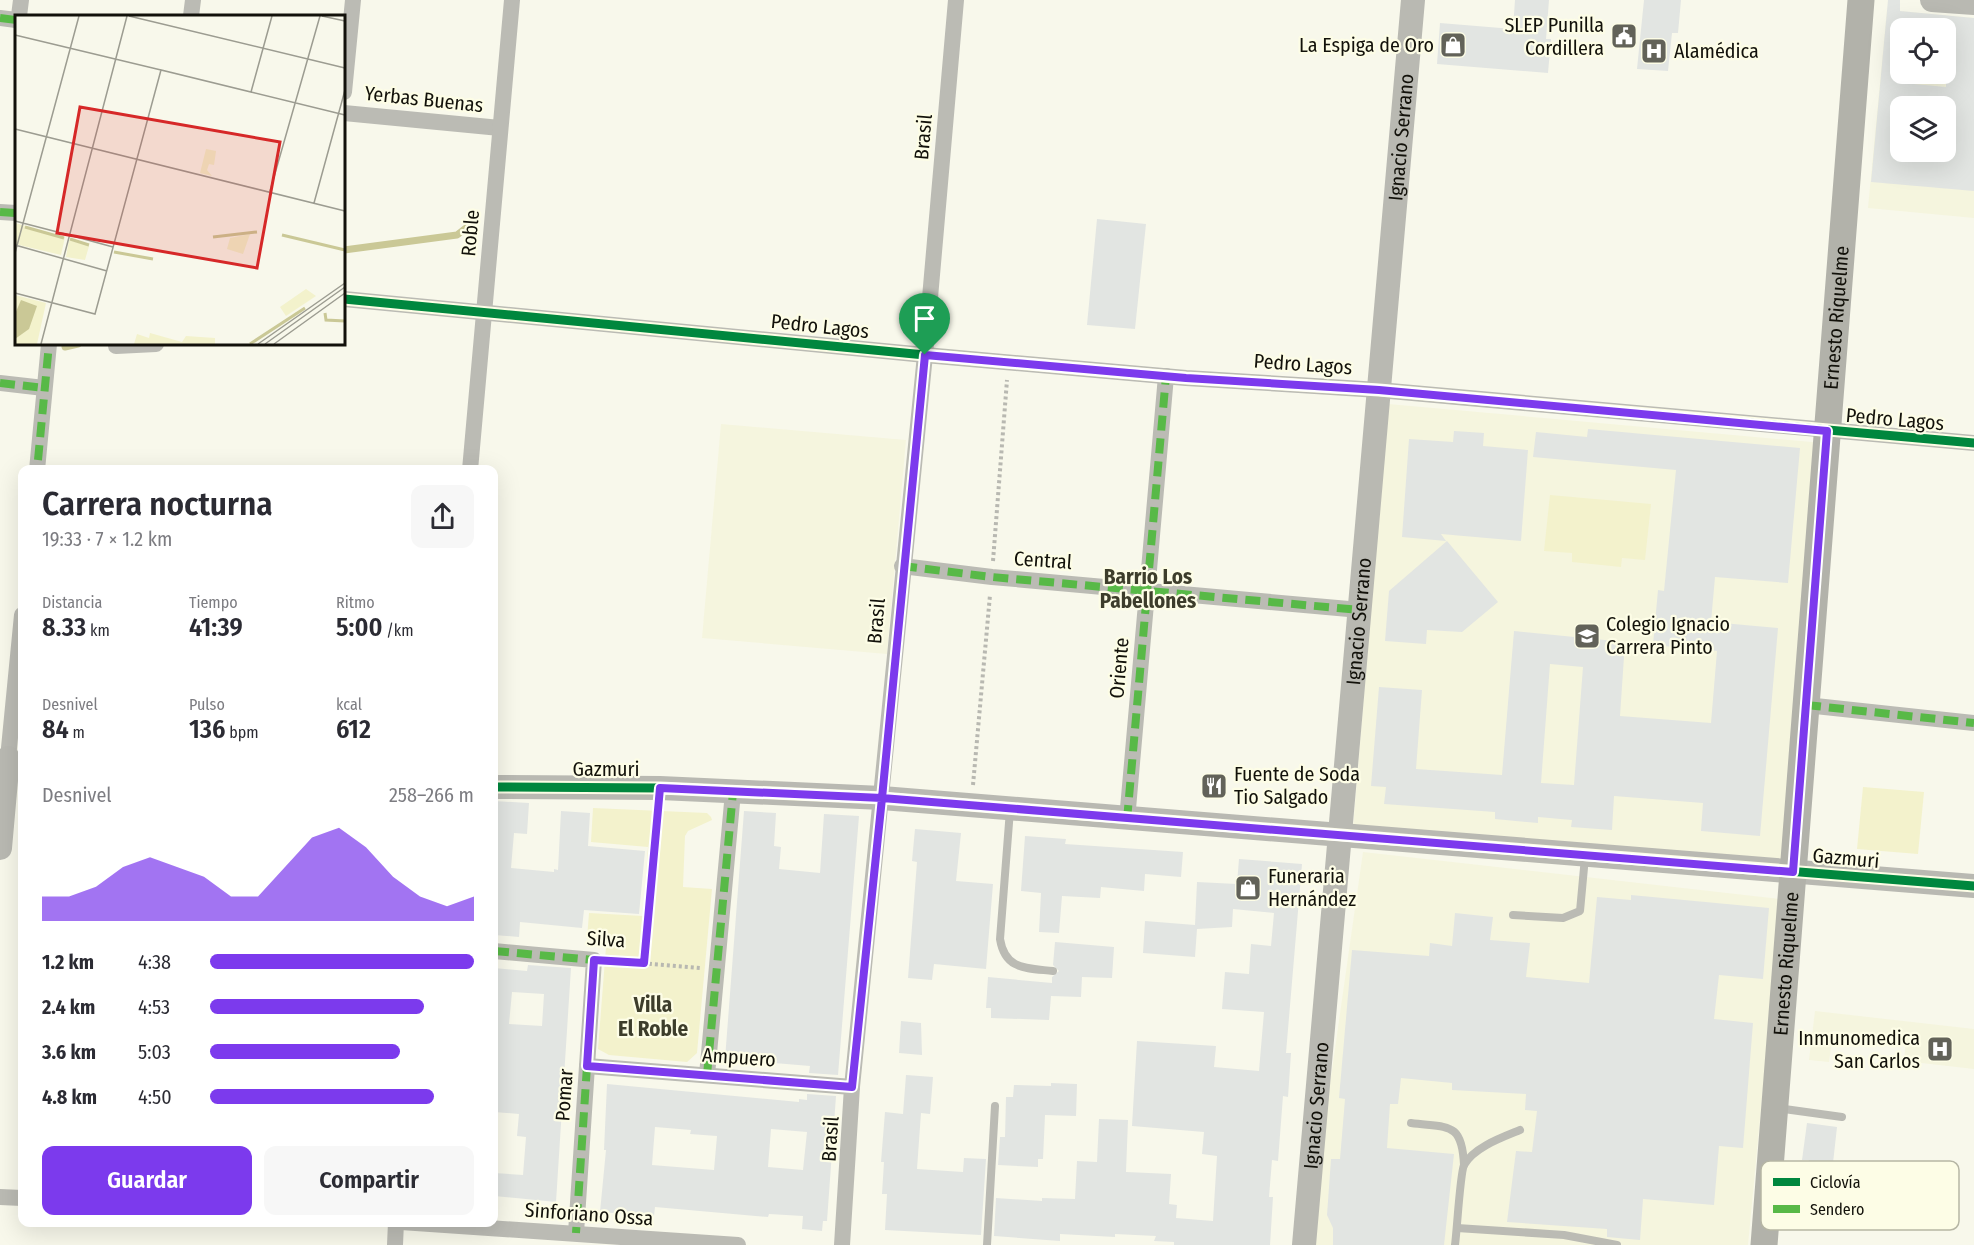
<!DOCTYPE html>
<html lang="es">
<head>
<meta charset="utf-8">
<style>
	:root { --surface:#fff; --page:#f7f7f7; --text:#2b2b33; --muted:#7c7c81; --accent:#7c3aed }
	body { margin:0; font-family:"Fira Sans Condensed",sans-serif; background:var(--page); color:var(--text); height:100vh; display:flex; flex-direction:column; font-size:22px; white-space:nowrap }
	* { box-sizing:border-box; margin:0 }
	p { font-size:20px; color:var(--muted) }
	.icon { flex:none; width:33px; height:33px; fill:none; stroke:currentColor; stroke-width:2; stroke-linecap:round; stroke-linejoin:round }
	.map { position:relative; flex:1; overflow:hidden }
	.panel { position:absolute; left:18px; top:465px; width:480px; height:762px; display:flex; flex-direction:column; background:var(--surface); border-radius:12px; box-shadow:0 6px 24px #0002 }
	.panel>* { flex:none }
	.tools { position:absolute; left:1890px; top:18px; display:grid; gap:12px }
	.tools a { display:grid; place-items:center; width:66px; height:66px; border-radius:12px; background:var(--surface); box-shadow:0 6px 24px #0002; font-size:30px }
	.pin { position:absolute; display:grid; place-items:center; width:51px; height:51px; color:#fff; margin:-62px -26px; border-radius:50% 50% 50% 0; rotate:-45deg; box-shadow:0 0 6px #0007 }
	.pin .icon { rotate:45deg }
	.round { display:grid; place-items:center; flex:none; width:63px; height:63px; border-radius:12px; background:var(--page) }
	.summary { display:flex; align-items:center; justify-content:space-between; height:102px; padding:0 24px }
	h1 { font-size:33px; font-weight:600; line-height:45px }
	.figures { display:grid; grid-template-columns:repeat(3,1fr); gap:9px; height:102px; padding:6px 24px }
	.figures div { display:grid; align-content:center }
	.figures b { font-size:26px; font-weight:600 }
	.figures small { font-size:16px; font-weight:400 }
	.figures p { font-size:16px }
	.chart { height:168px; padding:12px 24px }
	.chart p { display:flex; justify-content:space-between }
	.chart svg { width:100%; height:108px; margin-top:6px; fill:var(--accent); opacity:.7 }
	.primary-button { display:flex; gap:12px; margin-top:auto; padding:12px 24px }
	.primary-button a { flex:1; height:69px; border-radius:12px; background:var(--accent); color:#fff; font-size:24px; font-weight:600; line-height:69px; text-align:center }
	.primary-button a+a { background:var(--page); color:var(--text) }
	ul { padding:0 24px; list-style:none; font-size:20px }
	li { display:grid; grid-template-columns:96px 72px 1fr; align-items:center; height:45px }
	li i { height:15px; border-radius:8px; background:var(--accent) }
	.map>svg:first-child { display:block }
	.built { fill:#f5f5de; fill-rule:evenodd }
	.green { fill:#f3f2cc }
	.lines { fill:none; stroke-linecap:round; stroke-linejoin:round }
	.stream { stroke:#cac896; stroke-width:7 }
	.building { fill:#e2e5e2; fill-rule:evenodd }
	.path { stroke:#b8b8b1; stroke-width:4; stroke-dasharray:3 3; stroke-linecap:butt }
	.lane { stroke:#bbbbb4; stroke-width:8 }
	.street { stroke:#bbbbb4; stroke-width:16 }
	.secondary { stroke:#b9b9b2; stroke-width:24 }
	.primary { stroke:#b2b2aa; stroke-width:27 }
	.quiet { stroke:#58b947; stroke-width:8; stroke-dasharray:15 8; stroke-linecap:butt }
	.cycleway-casing { stroke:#fdfde6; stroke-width:13 }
	.cycleway { stroke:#00873e; stroke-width:9 }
	.route-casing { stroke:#fff; stroke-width:12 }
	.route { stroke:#7c3aed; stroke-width:8 }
	.labels { text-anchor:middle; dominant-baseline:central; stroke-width:4.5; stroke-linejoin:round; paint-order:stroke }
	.poi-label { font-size:20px; fill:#12110a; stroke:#fdfde6; text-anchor:start }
	.street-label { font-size:20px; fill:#12110a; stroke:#fdfde6 }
	.neighbourhood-label { font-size:21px; font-weight:bold; fill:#3d3d2b; stroke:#fdfde6 }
	.inset-river { fill:none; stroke:#cac896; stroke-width:3 }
	.inset-road { fill:none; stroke:#9c9c91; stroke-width:1.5 }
	.view { fill:#d62828; fill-opacity:0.15; stroke:#d62828; stroke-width:3 }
	.inset-edge { fill:none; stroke:#12110a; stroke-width:3 }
	.key { fill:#fdfde6; stroke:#b6b6a4; stroke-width:1.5 }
	.key-label { font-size:16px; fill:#12110a }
</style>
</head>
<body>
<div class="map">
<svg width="1974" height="1245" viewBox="0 0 1974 1245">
	<rect width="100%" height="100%" fill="#f8f8eb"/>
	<g class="built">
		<path d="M1887 10 1974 18V218L1868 208ZM1900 28H1946V74H1900ZM1900 106H1946V152H1900Z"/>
		<path d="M1388 404 1823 443 1782 859 1353 828Z"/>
		<path d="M721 424 906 440 887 654 702 638Z"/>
		<path d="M1363 852 1781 899 1748 1245H1315L1324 1126Z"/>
		<path d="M1815 1011 1974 1029V1069L1904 1061 1906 1039 1833 1031 1829 1062 1809 1060Z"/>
	</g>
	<g class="green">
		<path d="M1550 495 1651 504 1645 560 1622 558 1621 567 1572 562V553L1544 551Z"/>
		<path d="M1863 787 1924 792 1918 854 1857 849Z"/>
		<path d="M593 808 707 813 711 817 712 820 688 831 685 836 683 887 712 889 697 1053 687 1062 609 1055 598 1049 606 947 601 941 587 939 589 913 643 916 648 847 591 842Z"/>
	</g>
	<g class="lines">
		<g class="stream">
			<path d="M344 250 457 235 475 221"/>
			<path d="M65 347 78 344"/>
		</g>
	</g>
	<g class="building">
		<path d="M1515 0H1549L1546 39H1551L1548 73 1437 64 1440 23 1513 29Z"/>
		<path d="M1644 0H1681L1678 33H1672L1668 71 1637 69Z"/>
		<path d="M1888 0H1900V11L1974 18V191L1871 182ZM1900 28H1946V87L1903 83ZM1900 106H1946V152H1900Z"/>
		<path d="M1097 219 1146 224 1135 329 1087 325Z"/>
		<path d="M1588 429 1800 448 1788 583 1715 577 1711 622 1778 628 1760 836 1701 831 1703 803 1614 796 1612 830 1571 827 1572 820 1538 817V823L1495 819V812L1384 804 1386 787 1371 786 1379 687 1422 690 1416 769 1502 775 1514 631 1625 642 1620 716 1711 723 1717 651 1653 645 1658 590 1664 591 1676 470 1533 457 1536 432 1587 437ZM1550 664 1583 667 1574 785 1541 783Z"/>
		<path d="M1454 431 1484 433 1483 446 1528 450 1521 541 1441 534 1446 541 1402 537 1409 439 1453 442Z"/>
		<path d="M1447 541 1498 602 1462 632 1427 630 1426 644 1385 641 1389 591Z"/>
		<path d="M494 801 529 803 527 834 514 833 511 868 554 872V869L558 870 561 811 590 813 588 846 645 851 639 914 584 910 582 928 520 922 519 937 494 935Z"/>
		<path d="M744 811 776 813 774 846 781 847 779 869 820 873 824 814 859 816 838 1075 809 1073 810 1066 725 1059Z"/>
		<path d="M915 829 961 833 956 881 993 884 986 969 934 964 932 980 908 978 917 862 912 861Z"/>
		<path d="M1025 836 1066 839 1065 844 1183 852 1181 877 1145 874 1144 891 1101 887 1100 898 1062 896 1059 933 1039 932 1041 893 1021 891Z"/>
		<path d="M1239 859 1302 864 1286 1053H1291L1288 1097 1283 1096 1278 1161 1272 1160 1269 1197H1273L1270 1245H1174V1242L1154 1241 1156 1236 1115 1234V1237L1060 1234V1241L994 1236 996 1198 1042 1201V1198L1075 1199 1077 1161 1097 1162 1099 1119 1128 1120 1126 1172 1171 1174 1169 1204 1177 1205 1176 1218 1213 1221 1217 1156 1202 1154 1204 1132 1132 1126 1137 1041 1216 1046 1214 1067 1259 1071 1264 1012 1222 1009 1225 972 1249 974 1251 944 1271 946 1274 913 1233 909 1232 927 1197 929 1195 957 1143 953 1145 921 1195 925 1197 882 1237 884Z"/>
		<path d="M1631 895 1769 908 1763 979 1719 975 1714 1019 1753 1023 1743 1148 1719 1146 1714 1205 1643 1199 1640 1240 1607 1237V1229L1507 1222 1516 1151 1532 1152 1537 1111 1525 1110 1526 1094 1452 1090V1083L1401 1078 1398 1104H1390L1387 1148 1454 1154 1444 1245H1333V1228L1327 1215 1331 1159H1340L1345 1099 1339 1098 1352 950 1429 956 1430 943 1452 946 1455 913 1493 917 1490 940 1530 943 1526 977 1589 983 1597 897 1631 900Z"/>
		<path d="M1055 942 1114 947 1112 978 1082 977 1081 997 1051 996 1049 1020 991 1018V1008H986L988 977 1052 983V977L1059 971 1053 965Z"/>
		<path d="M528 965 571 968 556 1202 494 1196V1173L523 1175 526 1137 517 1136 519 1114 494 1112V968L527 971ZM512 992 544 994 542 1026 509 1024Z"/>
		<path d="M901 1021 921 1023 922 1055 899 1053Z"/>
		<path d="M906 1075 933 1077 930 1114 921 1113 917 1169 963 1172 964 1158 986 1159 981 1235 885 1230 887 1194H882L884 1162H881L885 1112 903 1114Z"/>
		<path d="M1051 1083 1077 1084 1076 1116 1045 1115 1043 1159H1038V1167L998 1165 1000 1137H1005L1006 1097H1013L1014 1085 1051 1086Z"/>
		<path d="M607 1084 799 1102V1099L807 1100V1094L836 1096 827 1221H823L822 1231 802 1229 803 1216 769 1214 768 1217 655 1207 654 1216 600 1212 606 1150H604ZM655 1127 691 1130 690 1134 717 1136 714 1170 652 1165ZM771 1129 807 1132 803 1170 768 1167Z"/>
		<path d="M1807 1123 1837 1127 1832 1172 1808 1169 1809 1160H1802Z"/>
	</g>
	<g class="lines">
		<g class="path">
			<path d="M993 561 1007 380"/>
			<path d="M973 785 990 595"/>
			<path d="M613 961 701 968"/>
			<path d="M643 963 658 809"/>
		</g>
		<g class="lane">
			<path d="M1010 810 1000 939C1005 970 1026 968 1053 971"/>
			<path d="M1513 915 1563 918 1580 911 1585 857"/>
			<path d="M1777 1108 1842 1117"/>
			<path d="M1411 1123C1448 1128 1462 1121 1464 1165"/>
			<path d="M1457 1228 1564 1235 1617 1245"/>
			<path d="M987 1245 995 1106"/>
			<path d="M1455 1245C1457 1231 1460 1174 1464 1165 1474 1147 1503 1137 1520 1130"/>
		</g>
		<g class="street">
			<path d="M19 16 21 0"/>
			<path d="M191 16 193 0"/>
			<path d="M0 18 16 20"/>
			<path d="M344 92 353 0"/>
			<path d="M344 113 500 128"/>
			<path d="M0 212 16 213"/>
			<path d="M344 299 925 355 1186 378 1379 390 1974 443"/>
			<path d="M116 346 156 344"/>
			<path d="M0 383 44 388"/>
			<path d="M37 470 49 344"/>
			<path d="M470 470 512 0"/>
			<path d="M902 566 992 577 1360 610"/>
			<path d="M1806 705 1974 723"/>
			<path d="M8 758 22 615"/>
			<path d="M1127 820 1166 376"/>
			<path d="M494 951 594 960 576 1233"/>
			<path d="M587 1066 852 1087"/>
			<path d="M707 1075 733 792"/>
			<path d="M0 1197 22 1198"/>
			<path d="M401 1222 738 1245"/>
			<path d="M395 1245 396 1222"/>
			<path d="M842 1245 852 1087 925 355 956 0"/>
		</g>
		<g class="secondary">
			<path d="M1932 0 1974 3"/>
			<path d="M494 787 660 788 882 798 1974 886"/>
			<path d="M0 848 8 758"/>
			<path id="s1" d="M1304 1245 1413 0"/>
		</g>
		<path class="primary" id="s2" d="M1764 1245 1861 0"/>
		<g class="quiet">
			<path d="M0 18 16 20"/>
			<path d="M0 212 16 213"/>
			<path d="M0 383 44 388"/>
			<path d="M38 460 49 344"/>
			<path d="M902 566 992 577 1360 610"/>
			<path d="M1806 705 1974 723"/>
			<path d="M1127 820 1166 376"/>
			<path d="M494 951 594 960 576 1233"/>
			<path d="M587 1066 852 1087"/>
			<path d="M707 1075 733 792"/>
		</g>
		<defs>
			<g id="cycleway">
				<path d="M344 299 925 355 1186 378 1379 390 1974 443"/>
				<path d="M494 787 660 788 882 798 1974 886"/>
			</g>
		</defs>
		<use href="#cycleway" class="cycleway-casing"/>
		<use href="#cycleway" class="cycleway"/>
	</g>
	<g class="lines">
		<defs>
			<path id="route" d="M925 355 882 798 660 788 644 963 594 960 587 1066 852 1087 882 798 1793 872 1827 431 1379 390 1186 378 925 355"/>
		</defs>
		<use href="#route" class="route-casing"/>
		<use href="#route" class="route"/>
	</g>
	<defs>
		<symbol id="civic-square" viewBox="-11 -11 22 22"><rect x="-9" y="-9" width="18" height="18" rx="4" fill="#626259" stroke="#fdfde6"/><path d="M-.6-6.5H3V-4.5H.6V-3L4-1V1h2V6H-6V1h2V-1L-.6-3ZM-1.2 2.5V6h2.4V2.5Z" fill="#fff"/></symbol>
		<symbol id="shop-square" viewBox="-11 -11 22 22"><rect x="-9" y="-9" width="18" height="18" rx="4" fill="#626259" stroke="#fdfde6"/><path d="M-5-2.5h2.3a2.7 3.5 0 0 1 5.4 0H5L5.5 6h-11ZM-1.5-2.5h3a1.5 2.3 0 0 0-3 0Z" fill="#fff"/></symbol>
		<symbol id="hospital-square" viewBox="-11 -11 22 22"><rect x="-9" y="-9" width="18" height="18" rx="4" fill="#626259" stroke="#fdfde6"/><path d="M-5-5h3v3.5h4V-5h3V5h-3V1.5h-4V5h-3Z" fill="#fff"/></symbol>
		<symbol id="school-square" viewBox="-11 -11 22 22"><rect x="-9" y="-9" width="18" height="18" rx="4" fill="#626259" stroke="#fdfde6"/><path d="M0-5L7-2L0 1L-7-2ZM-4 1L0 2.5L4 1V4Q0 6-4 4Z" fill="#fff"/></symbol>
		<symbol id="restaurant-square" viewBox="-11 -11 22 22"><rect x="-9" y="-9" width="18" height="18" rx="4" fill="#626259" stroke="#fdfde6"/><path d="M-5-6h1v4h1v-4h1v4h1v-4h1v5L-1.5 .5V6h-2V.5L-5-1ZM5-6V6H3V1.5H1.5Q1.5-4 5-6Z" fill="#fff"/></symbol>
	</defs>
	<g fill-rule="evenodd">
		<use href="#civic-square" x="1609" y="21" width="30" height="30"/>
		<use href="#shop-square" x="1438" y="30" width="30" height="30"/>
		<use href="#hospital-square" x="1639" y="36" width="30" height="30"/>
		<use href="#school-square" x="1572" y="621" width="30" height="30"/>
		<use href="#restaurant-square" x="1199" y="771" width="30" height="30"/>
		<use href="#shop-square" x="1233" y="873" width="30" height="30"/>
		<use href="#hospital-square" x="1925" y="1034" width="30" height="30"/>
	</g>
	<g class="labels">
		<g class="poi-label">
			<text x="1604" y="25" text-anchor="end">SLEP Punilla<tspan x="1604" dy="23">Cordillera</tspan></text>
			<text x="1434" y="45" text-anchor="end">La Espiga de Oro</text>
			<text x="1674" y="51">Alamédica</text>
			<text x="1606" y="624">Colegio Ignacio<tspan x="1606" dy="23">Carrera Pinto</tspan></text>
			<text x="1234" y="774">Fuente de Soda<tspan x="1234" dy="23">Tio Salgado</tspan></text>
			<text x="1268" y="876">Funeraria<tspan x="1268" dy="23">Hernández</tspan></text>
			<text x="1920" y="1038" text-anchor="end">Inmunomedica<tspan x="1920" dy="23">San Carlos</tspan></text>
		</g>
		<g class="street-label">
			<text transform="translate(424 99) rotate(6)">Yerbas Buenas</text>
			<text transform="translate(923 137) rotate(-85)">Brasil</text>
			<text stroke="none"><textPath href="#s1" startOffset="1112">Ignacio Serrano</textPath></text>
			<text transform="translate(470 233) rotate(-85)">Roble</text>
			<text stroke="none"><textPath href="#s2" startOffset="930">Ernesto Riquelme</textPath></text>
			<text transform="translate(820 326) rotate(6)">Pedro Lagos</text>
			<text transform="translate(1303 364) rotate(4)">Pedro Lagos</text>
			<text transform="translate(1895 419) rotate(5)">Pedro Lagos</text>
			<text transform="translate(1043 560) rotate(4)">Central</text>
			<text transform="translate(876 621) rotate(-85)">Brasil</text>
			<text stroke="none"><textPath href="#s1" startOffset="626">Ignacio Serrano</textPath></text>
			<text transform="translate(1119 668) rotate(-85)">Oriente</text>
			<text x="606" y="769">Gazmuri</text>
			<text transform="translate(1846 858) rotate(5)">Gazmuri</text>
			<text transform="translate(606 939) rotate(4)">Silva</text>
			<text stroke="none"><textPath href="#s2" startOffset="282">Ernesto Riquelme</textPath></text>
			<text transform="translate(739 1057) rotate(4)">Ampuero</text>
			<text transform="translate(564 1095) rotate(-86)">Pomar</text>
			<text stroke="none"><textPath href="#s1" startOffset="140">Ignacio Serrano</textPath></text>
			<text transform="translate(830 1139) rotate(-86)">Brasil</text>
			<text transform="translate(589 1214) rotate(4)">Sinforiano Ossa</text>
		</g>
		<g class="neighbourhood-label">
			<text x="1148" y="577">Barrio Los<tspan x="1148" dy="24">Pabellones</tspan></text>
			<text x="653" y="1005">Villa<tspan x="653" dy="24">El Roble</tspan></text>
		</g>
	</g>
	<g transform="translate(15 15)">
		<rect width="330" height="330" fill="#f8f8eb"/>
		<path d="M191 134 201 136 199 150 194 149 192 155 197 161 185 158ZM0 208 50 222 46 240 0 229ZM235 219 228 239 212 234 215 223ZM54 225 74 231 70 245 51 242ZM291 274 301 281 271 301 265 292ZM0 280 31 288 22 329H0ZM135 318 167 327 171 321 200 323V329H119L122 319 134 323Z" fill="#f3f2cc"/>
		<path d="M6 285 22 291 14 314 0 324V299Z" fill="#cac896"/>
		<path class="inset-river" d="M10 212 49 223M267 220 330 235M198 222 242 217M55 224 74 230M99 237 138 244M310 298 311 305 330 306M235 329 290 293"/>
		<path class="inset-road" d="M114 1 330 53M307 1 330 6M0 20 146 55M236 77 330 100M0 114 330 196M255 176 305 1M299 188 330 75M0 206 54 220M54 220 98 232M0 230 92 256M0 238 64 1M0 278 80 299 146 55 236 77 257 1M26 329 112 1M243 329 330 268M250 329 330 272M259 329 330 278"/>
		<path class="view" d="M65 92 265 127 242 253 42 218Z"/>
		<rect width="330" height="330" class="inset-edge"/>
	</g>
	<rect x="1761" y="1161" width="198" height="69" rx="9" class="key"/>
	<rect x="1773" y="1178" width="27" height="8" fill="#00873e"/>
	<rect x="1773" y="1205" width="27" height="8" fill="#58b947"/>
	<g class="key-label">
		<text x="1810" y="1188">Ciclovía</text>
		<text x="1810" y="1215">Sendero</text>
	</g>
</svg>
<div class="tools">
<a><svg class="icon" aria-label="locate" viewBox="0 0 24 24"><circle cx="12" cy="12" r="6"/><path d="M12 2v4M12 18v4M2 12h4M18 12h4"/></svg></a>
<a><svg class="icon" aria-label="layers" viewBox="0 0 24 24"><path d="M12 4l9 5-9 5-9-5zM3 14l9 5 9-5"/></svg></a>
</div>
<div class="pin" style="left:925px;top:355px;background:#1e9e55"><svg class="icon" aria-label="arrive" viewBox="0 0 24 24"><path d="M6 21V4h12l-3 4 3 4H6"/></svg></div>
<section class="panel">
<div class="summary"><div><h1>Carrera nocturna</h1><p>19:33 · 7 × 1.2 km</p></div><a class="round"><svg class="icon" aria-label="share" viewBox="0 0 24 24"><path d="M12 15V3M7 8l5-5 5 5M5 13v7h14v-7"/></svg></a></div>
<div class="figures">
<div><p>Distancia</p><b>8.33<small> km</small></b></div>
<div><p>Tiempo</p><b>41:39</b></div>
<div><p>Ritmo</p><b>5:00<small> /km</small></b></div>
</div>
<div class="figures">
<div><p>Desnivel</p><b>84<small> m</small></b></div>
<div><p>Pulso</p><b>136<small> bpm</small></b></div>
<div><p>kcal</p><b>612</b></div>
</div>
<div class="chart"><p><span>Desnivel</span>258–266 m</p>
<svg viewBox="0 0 160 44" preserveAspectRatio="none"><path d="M0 44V34L10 34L20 30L30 22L40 18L50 22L60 26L70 34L80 34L90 22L100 10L110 6L120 14L130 26L140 34L150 38L160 34V44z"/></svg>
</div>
<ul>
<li><b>1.2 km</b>4:38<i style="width:100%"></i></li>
<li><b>2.4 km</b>4:53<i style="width:81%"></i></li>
<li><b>3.6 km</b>5:03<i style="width:72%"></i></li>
<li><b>4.8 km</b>4:50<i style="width:85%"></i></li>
</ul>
<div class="primary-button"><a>Guardar</a><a>Compartir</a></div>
</section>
</div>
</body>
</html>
